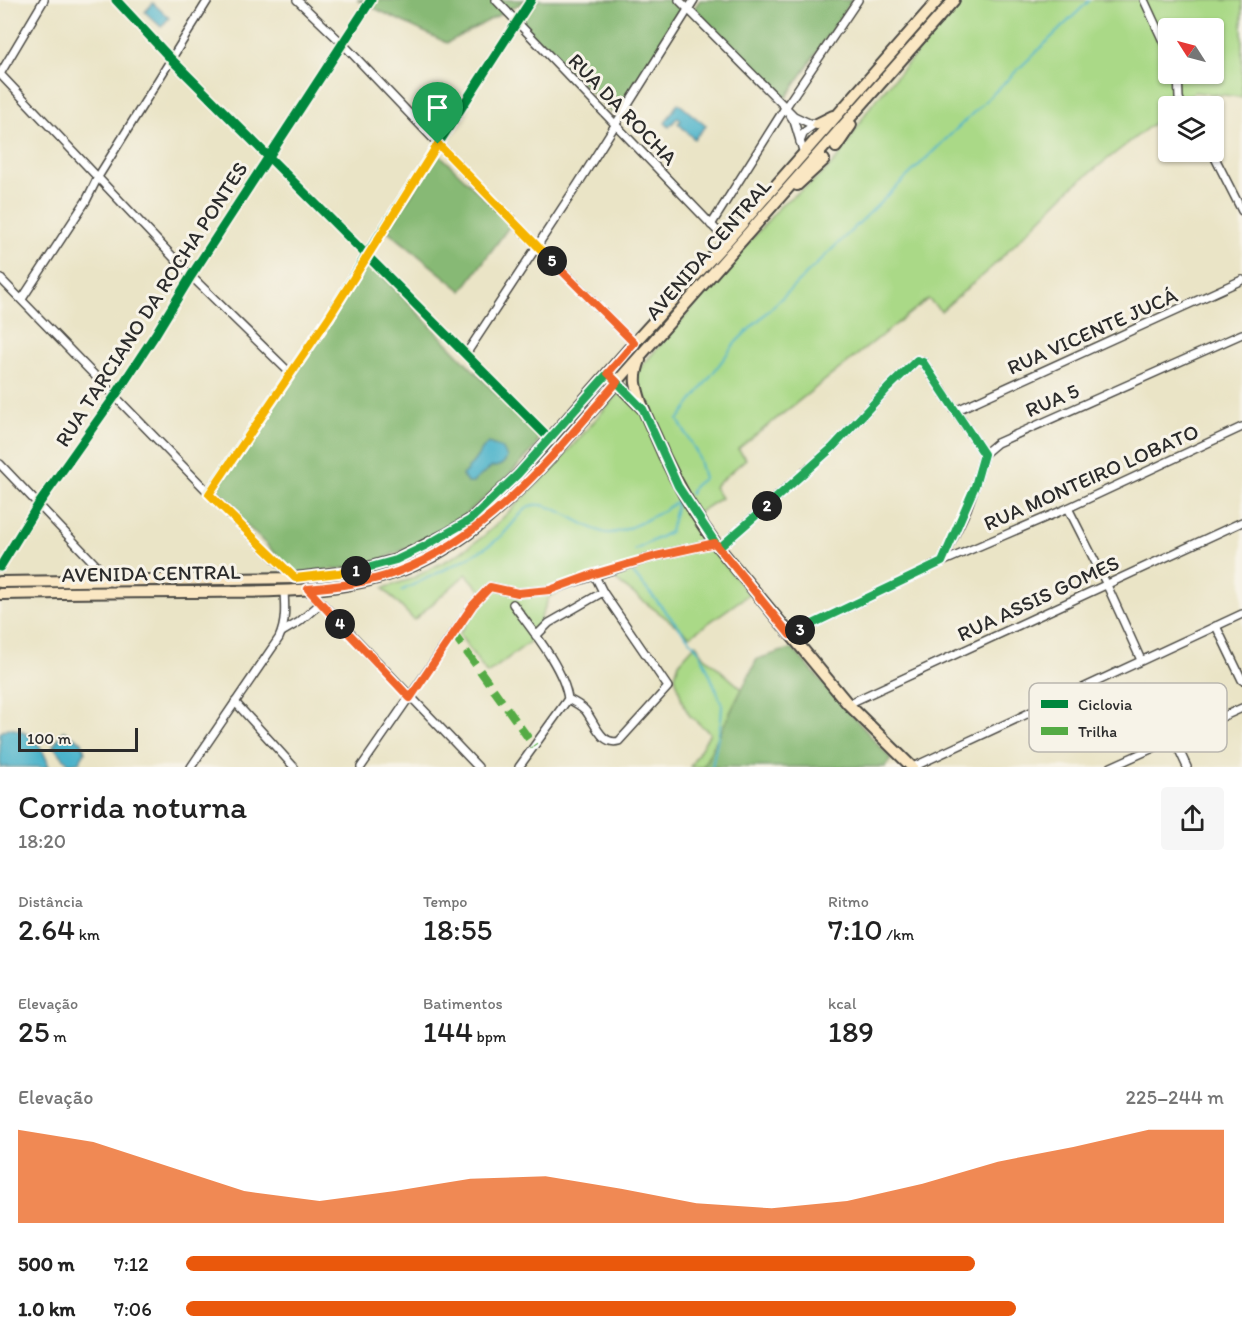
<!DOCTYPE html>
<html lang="pt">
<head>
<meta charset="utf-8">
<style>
	:root { --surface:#fff; --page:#f6f6f6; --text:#222; --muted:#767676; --accent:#ea580c }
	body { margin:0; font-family:Itim,sans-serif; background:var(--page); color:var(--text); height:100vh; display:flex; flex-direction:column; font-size:22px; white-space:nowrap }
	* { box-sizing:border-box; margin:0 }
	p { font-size:20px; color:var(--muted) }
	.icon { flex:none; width:33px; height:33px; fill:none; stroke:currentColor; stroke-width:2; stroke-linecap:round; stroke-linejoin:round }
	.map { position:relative; height:767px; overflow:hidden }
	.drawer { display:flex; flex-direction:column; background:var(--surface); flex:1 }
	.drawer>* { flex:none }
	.needle { width:39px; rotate:306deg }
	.buttons { position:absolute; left:1158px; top:18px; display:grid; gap:12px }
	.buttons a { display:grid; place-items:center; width:66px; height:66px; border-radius:6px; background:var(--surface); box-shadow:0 2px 4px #0004; font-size:30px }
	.scale { position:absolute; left:18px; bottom:15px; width:120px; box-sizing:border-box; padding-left:6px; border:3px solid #2b2b2b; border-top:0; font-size:16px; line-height:21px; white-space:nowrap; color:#2b2b2b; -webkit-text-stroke:4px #f7f3e8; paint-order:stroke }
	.pin { position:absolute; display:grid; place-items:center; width:51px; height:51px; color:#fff; margin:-62px -26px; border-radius:50% 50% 50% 0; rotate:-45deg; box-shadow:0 0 6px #0007 }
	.pin .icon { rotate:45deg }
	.km { position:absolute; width:30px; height:30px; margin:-15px; border-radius:50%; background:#222; color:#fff; font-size:16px; line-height:30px; text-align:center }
	.round { display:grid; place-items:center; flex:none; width:63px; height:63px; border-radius:6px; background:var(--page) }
	.summary { display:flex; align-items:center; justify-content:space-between; height:102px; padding:0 18px }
	h1 { font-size:33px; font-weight:600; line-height:45px }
	.metrics { display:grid; grid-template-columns:repeat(3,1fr); gap:9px; height:102px; padding:6px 18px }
	.metrics div { display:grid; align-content:center }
	.metrics b { font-size:30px; font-weight:600 }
	.metrics small { font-size:16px; font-weight:400 }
	.metrics p { font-size:16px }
	.chart { height:168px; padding:12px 18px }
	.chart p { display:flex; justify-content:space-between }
	.chart svg { width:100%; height:108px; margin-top:6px; fill:var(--accent); opacity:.7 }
	ul { padding:0 18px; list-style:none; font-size:20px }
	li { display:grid; grid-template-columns:96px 72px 1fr; align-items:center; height:45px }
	li i { height:15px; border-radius:8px; background:var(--accent) }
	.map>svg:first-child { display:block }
	.green { fill:#aad987; stroke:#6a8259; stroke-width:1.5; fill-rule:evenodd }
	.forest { fill:#87b974; stroke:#597250; stroke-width:1.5 }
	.water { fill:#4cb3ca; stroke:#3c6f7a; stroke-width:1.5 }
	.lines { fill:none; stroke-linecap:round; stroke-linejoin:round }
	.stream { stroke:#4cb3ca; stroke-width:2 }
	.street-casing { stroke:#484742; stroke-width:10 }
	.secondary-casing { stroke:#484742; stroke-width:14 }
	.street { stroke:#fff; stroke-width:7 }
	.secondary { stroke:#fae7c3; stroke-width:10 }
	.quiet { stroke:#54ab44; stroke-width:8; stroke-dasharray:15 8; stroke-linecap:butt }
	.cycleway-casing { stroke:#f7f3e8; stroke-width:13 }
	.cycleway { stroke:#00873e; stroke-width:9 }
	.split-1-casing { stroke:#fff; stroke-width:12 }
	.split-2-casing { stroke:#fff; stroke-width:12 }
	.split-3-casing { stroke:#fff; stroke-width:12 }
	.split-4-casing { stroke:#fff; stroke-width:12 }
	.split-5-casing { stroke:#fff; stroke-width:12 }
	.split-6-casing { stroke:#fff; stroke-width:12 }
	.split-1 { stroke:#f5b400; stroke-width:8 }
	.split-2 { stroke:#22a559; stroke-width:8 }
	.split-3 { stroke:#22a559; stroke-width:8 }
	.split-4 { stroke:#f0652b; stroke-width:8 }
	.split-5 { stroke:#f0652b; stroke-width:8 }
	.split-6 { stroke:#f5b400; stroke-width:8 }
	.labels { text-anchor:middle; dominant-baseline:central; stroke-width:6; stroke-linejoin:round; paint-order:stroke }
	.street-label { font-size:21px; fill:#2b2b2b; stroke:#f7f3e8 }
	.key { fill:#f7f3e8; stroke:#bab7af; stroke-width:1.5 }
	.key-label { font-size:16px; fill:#2b2b2b }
</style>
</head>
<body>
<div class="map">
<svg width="1242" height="767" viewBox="0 0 1242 767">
	<rect width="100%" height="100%" fill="#f7f3e8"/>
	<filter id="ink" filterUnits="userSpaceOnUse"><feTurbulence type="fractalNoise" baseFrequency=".0167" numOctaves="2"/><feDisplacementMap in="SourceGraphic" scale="12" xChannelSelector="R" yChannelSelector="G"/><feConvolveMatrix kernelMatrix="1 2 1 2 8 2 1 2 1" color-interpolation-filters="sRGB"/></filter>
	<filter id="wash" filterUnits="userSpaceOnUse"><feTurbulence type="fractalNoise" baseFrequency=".008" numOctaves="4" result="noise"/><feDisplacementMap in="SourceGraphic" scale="24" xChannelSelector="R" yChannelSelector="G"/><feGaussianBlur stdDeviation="1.35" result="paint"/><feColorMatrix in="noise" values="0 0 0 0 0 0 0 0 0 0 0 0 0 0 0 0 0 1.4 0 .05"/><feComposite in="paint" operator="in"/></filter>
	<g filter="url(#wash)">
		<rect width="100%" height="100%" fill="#eae4c6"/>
		<g class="green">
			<path d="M963 0H1242V97L1194 92 1176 106H1168V112L1073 186 994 265 941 311 928 299 738 449 746 459 714 487 721 498 691 517 700 535 749 594 690 636 602 570 591 578 549 597 532 640 487 674 459 634 486 596 466 574 414 620 383 588 411 579 455 556 484 536 551 471 783 203C805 188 827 173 843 151 854 135 861 118 873 103ZM1168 28H1214V74H1168Z"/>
			<path d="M696 644 704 656 742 689 703 767H690L710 733 690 716 683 704 675 676 679 663Z"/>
		</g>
		<g class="forest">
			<path d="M357 0H527L447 43Z"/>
			<path d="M531 0H674L683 10 615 116 520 22Z"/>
			<path d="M700 0H852L786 98 693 10Z"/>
			<path d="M439 154 511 224 462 291 387 230Z"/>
			<path d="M365 258 539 438 536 447C491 495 456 529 394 554 384 558 374 563 364 565 341 570 318 570 295 573L213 492Z"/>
			<path d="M792 648 891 759 885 767H703L757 659Z"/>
		</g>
		<g class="water">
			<path d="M153 3 169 18 161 27 145 12Z"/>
			<path d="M678 103 706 126 694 139 678 123 681 121 678 117 669 127 665 123Z"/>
			<path d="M488 443 502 448 507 457C504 465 499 467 491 467 485 474 478 476 473 483H467L462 475C470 469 479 452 488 443Z"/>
			<path d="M7 728C29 729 44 747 49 767H0V733Z"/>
			<path d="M64 731 82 742 85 752 79 762 69 764 53 746Z"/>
		</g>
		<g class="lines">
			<g class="stream">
				<path d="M690 494 694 486 704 478 697 453 678 420 736 342 1090 0"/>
				<path d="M635 550 670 532 677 503"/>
				<path d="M633 573 700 652 718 694 722 705 721 721 712 767"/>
				<path d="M401 591C433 574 468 561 498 539 509 531 520 511 530 506 550 498 585 530 607 533 622 535 665 511 677 501"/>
			</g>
		</g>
	</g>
	<g filter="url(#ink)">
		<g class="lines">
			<defs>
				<g id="street">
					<path d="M44 0 0 74 191 276 289 372"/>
					<path d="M116 0 171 59 550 439"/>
					<path d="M297 0 343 44 484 192 634 343"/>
					<path d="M496 0 727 241"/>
					<path d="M679 0 794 116 809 123 821 124"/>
					<path d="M1144 0 1168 52"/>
					<path d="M1178 74 1179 98 1182 106"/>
					<path d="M785 107 794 121 804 154"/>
					<path d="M800 142 804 132 815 124"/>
					<path d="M1212 152 1242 211"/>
					<path d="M711 225 783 111 858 0"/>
					<path d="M0 278 209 493 294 578"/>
					<path d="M22 299 86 201 98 177 208 0"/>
					<path d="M466 354 578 184 694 0"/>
					<path d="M955 411 1242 280"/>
					<path d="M0 464 112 582"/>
					<path d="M209 493 329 317 367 254 531 0"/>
					<path d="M1068 508 1106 583 1141 660"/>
					<path d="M719 548 832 448 888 388 917 360 923 362 984 454"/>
					<path d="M942 562 967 509 975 486 984 454 997 443 1242 334"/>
					<path d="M0 567 38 505 115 396 155 335 191 276 371 0"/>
					<path d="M308 589 478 767"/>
					<path d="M513 604C531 629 564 668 568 699 574 702 580 705 585 710 595 722 601 746 619 741L668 687 603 592 594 574"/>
					<path d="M1216 626 1242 680"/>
					<path d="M282 632 299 622 321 603"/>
					<path d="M790 635 942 562 1068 508 1242 427"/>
					<path d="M536 636 549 623 603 592"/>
					<path d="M235 702 294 767"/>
					<path d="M848 704 1242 522"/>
					<path d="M1174 739 1187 767"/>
					<path d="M191 767 279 638C286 623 285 607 284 591"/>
					<path d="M361 767 473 605 490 587 517 593 550 590 656 556 715 543"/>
					<path d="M519 767 568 699"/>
					<path d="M913 767 1242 614"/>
					<path d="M1111 767 1242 708"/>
				</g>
				<g id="secondary">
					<path d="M817 124 833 116"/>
					<path d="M836 147 851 125"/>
					<path d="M797 185 824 160"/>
					<path d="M640 360C637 368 635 374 636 383 639 401 647 418 655 435 672 476 693 513 719 548L848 704 912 767"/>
					<path d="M613 379 642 408"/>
					<path d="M0 582 295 578 356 571 396 560 449 533 470 520 518 475 634 343 727 241 938 0"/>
					<path d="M0 594C64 593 127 592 191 592 266 591 344 596 414 565 468 541 509 501 549 459L954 0"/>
				</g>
			</defs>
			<use href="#street" class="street-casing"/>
			<use href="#secondary" class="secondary-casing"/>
			<use href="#street" class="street"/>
			<use href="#secondary" class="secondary"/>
			<path class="quiet" d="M453 633 534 746"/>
			<defs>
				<g id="cycleway">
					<path d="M116 0 171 59 550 439"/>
					<path d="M209 493 329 317 367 254 531 0"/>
					<path d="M0 567 38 505 115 396 155 335 191 276 371 0"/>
				</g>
			</defs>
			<use href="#cycleway" class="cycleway-casing"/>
			<use href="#cycleway" class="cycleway"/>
		</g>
	</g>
	<g class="lines" filter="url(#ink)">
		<defs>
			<path id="split-1" d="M356 571 295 578 209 494 329 317 438 144"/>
			<path id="split-2" d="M356 571 396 560 425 546 470 520 518 474 608 373 643 409 678 486 719 548 767 506"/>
			<path id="split-3" d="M767 506 832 448 888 388 917 360 923 362 984 454 975 486 942 562 800 630"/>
			<path id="split-4" d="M340 624 410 698 473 605 490 587 518 593 550 590 594 574 656 556 715 543 790 635 800 630"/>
			<path id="split-5" d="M340 624 308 589C338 586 368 583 397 572 490 537 553 455 617 382L608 373 634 343 552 261"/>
			<path id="split-6" d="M438 144 552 261"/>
		</defs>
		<use href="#split-1" class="split-1-casing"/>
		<use href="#split-2" class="split-2-casing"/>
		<use href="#split-3" class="split-3-casing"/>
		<use href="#split-4" class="split-4-casing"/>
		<use href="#split-5" class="split-5-casing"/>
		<use href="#split-6" class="split-6-casing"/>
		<use href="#split-1" class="split-1"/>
		<use href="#split-2" class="split-2"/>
		<use href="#split-3" class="split-3"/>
		<use href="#split-4" class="split-4"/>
		<use href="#split-5" class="split-5"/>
		<use href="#split-6" class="split-6"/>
	</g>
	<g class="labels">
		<g class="street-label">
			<text transform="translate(623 109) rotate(46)">RUA DA ROCHA</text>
			<text transform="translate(708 249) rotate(-49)">AVENIDA CENTRAL</text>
			<text transform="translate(151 304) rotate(-57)">RUA TARCIANO DA ROCHA PONTES</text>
			<text transform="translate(1092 331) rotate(-24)">RUA VICENTE JUCÁ</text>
			<text transform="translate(1052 400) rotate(-23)">RUA 5</text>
			<text transform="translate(1091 477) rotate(-24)">RUA MONTEIRO LOBATO</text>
			<text transform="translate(151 573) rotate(-1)">AVENIDA CENTRAL</text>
			<text transform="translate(1038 598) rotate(-25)">RUA ASSIS GOMES</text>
		</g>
	</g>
	<rect x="1029" y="683" width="198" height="69" rx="9" class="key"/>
	<rect x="1041" y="700" width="27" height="8" fill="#00873e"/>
	<rect x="1041" y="727" width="27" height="8" fill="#54ab44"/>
	<g class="key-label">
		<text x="1078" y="710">Ciclovia</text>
		<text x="1078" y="737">Trilha</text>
	</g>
</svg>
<div class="buttons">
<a><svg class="needle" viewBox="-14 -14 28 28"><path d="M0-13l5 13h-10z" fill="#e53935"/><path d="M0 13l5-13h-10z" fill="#767676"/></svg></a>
<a><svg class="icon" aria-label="layers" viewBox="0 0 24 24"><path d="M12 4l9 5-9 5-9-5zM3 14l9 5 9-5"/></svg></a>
</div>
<div class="scale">100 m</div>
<div class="pin" style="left:438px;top:144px;background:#1e9e55"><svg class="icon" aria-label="arrive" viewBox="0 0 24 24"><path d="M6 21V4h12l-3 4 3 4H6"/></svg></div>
<b class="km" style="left:356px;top:571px">1</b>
<b class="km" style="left:767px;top:506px">2</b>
<b class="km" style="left:800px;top:630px">3</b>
<b class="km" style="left:340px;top:624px">4</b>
<b class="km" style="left:552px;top:261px">5</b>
</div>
<section class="drawer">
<div class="summary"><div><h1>Corrida noturna</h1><p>18:20</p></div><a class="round"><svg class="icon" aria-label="share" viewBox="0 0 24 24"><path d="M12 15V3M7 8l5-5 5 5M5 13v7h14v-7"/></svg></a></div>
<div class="metrics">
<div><p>Distância</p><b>2.64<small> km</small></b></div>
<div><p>Tempo</p><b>18:55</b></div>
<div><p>Ritmo</p><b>7:10<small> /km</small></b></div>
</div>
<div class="metrics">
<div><p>Elevação</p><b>25<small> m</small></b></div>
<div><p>Batimentos</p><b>144<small> bpm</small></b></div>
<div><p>kcal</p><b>189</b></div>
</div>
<div class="chart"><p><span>Elevação</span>225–244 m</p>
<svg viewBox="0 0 160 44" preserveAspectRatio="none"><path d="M0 44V6L10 11L20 21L30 31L40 35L50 31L60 26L70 25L80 30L90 36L100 38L110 35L120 28L130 19L140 13L150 6L160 6V44z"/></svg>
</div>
<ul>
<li><b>500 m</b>7:12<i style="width:76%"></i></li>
<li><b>1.0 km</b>7:06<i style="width:80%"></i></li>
</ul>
</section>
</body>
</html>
